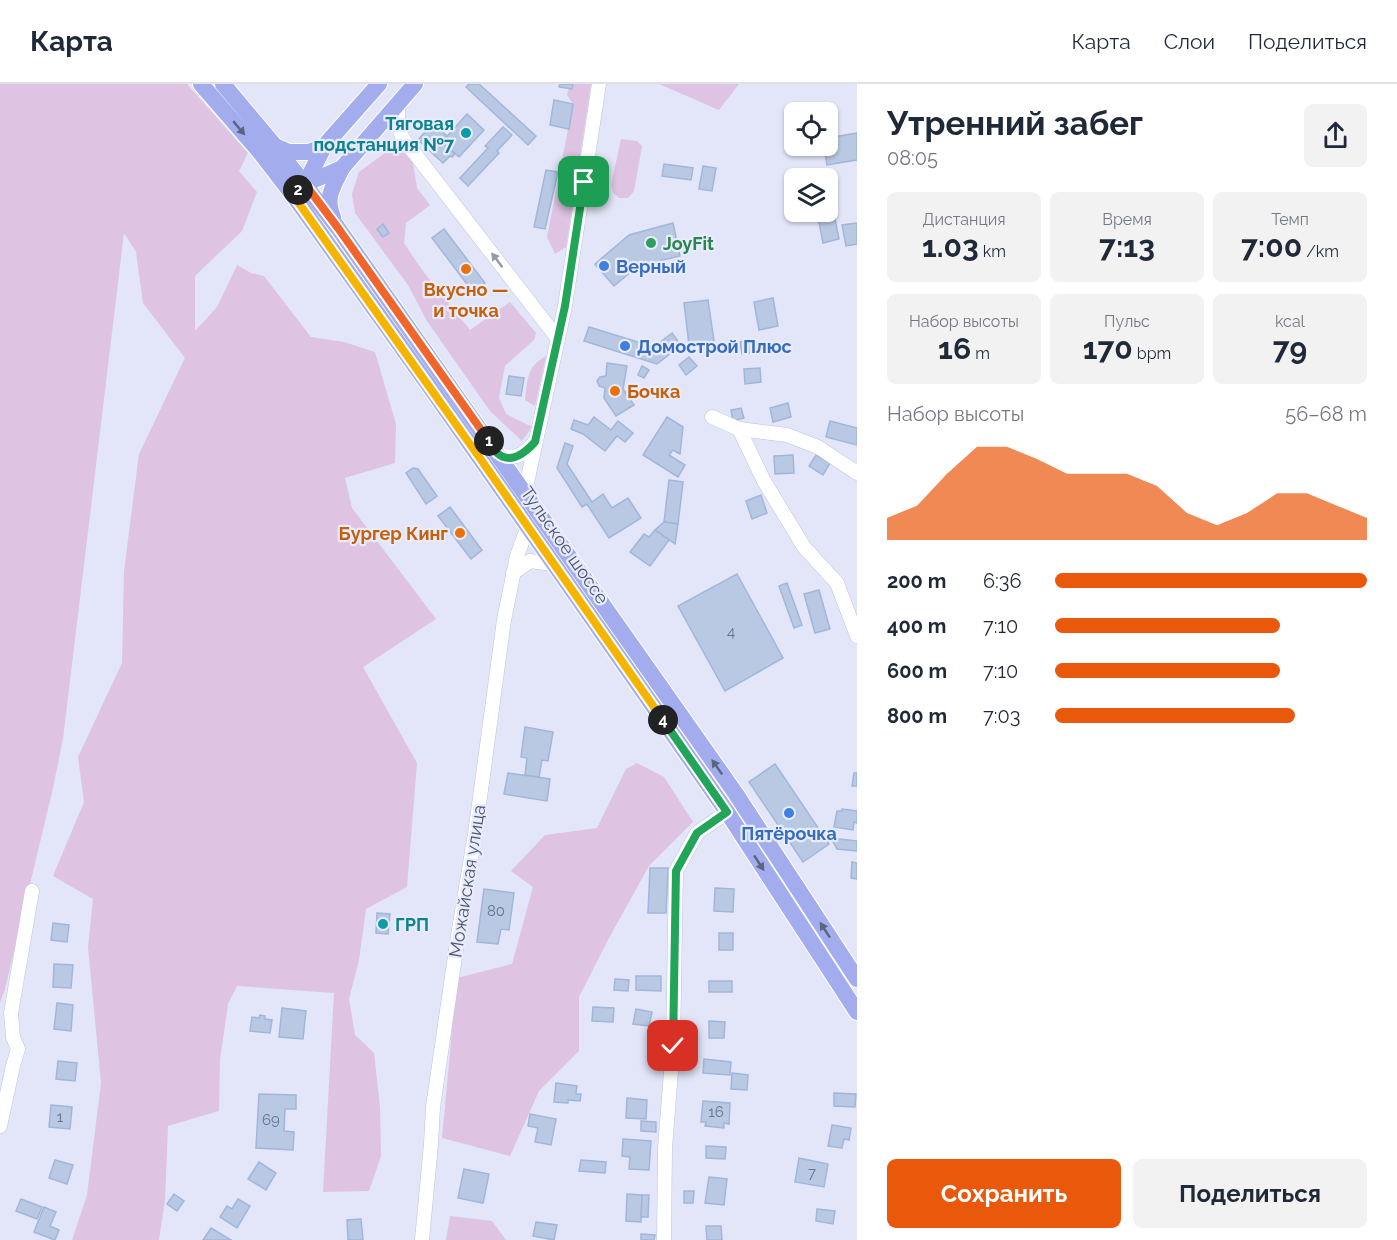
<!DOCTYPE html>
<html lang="ru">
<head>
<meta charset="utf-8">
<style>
	:root { --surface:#fff; --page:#f2f2f3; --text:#1f2937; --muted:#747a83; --line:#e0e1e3; --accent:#ea580c }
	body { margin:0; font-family:Raleway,sans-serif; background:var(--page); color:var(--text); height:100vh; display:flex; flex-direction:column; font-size:22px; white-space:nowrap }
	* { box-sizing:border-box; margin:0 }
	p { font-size:20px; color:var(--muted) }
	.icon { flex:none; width:33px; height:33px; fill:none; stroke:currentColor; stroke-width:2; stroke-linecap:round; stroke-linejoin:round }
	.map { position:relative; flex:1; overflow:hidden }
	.details { display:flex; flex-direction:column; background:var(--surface); width:540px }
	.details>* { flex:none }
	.buttons { position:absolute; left:784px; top:18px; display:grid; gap:12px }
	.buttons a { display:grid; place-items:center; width:54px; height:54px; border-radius:9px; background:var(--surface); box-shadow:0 2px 4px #0004; font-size:30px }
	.pin { position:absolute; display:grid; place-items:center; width:51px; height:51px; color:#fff; margin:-26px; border-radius:12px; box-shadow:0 3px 9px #0006 }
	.km { position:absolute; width:30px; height:30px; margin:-15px; border-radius:50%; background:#222; color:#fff; font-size:16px; line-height:30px; text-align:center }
	.round { display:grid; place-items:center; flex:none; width:63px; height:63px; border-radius:9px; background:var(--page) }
	.head { display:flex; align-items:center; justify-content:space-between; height:102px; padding:0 30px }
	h1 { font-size:33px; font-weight:700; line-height:45px }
	.metrics { display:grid; grid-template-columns:repeat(3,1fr); gap:9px; height:102px; padding:6px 30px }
	.metrics div { display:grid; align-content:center; border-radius:9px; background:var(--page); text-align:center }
	.metrics b { font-size:30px; font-weight:700 }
	.metrics small { font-size:16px; font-weight:400 }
	.metrics p { font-size:16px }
	.chart { height:168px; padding:12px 30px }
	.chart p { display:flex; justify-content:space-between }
	.chart svg { width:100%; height:108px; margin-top:6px; fill:var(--accent); opacity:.7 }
	.button { display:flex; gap:12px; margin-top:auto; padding:12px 30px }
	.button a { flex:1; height:69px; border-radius:9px; background:var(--accent); color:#fff; font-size:24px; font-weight:700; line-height:69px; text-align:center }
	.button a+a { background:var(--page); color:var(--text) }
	ul { padding:0 30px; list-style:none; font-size:20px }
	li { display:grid; grid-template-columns:96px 72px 1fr; align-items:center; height:45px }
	li i { height:15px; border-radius:8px; background:var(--accent) }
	header { display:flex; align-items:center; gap:36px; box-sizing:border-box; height:84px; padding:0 30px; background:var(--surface); border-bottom:2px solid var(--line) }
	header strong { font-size:28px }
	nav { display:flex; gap:33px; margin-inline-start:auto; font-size:21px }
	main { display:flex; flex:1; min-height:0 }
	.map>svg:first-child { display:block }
	.green { fill:#dec3e3 }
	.building { fill:#b9c9e4; stroke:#a1b6da; stroke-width:1.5 }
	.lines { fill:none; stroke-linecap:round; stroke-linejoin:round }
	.minor-casing { stroke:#bec5d8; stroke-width:15 }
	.major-casing { stroke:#fff; stroke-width:18 }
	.minor { stroke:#fff; stroke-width:14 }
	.major { stroke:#a3adee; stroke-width:16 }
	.oneway { fill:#5a6680 }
	.oneway2 { fill:#949ba7 }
	.split-1-casing { stroke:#fff; stroke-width:12 }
	.split-2-casing { stroke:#fff; stroke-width:12 }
	.split-3-casing { stroke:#fff; stroke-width:12 }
	.split-4-casing { stroke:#fff; stroke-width:12 }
	.split-5-casing { stroke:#fff; stroke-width:12 }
	.split-1 { stroke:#22a559; stroke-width:8 }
	.split-2 { stroke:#f0652b; stroke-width:8 }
	.split-3 { stroke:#f5b400; stroke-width:8 }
	.split-4 { stroke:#f5b400; stroke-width:8 }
	.split-5 { stroke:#22a559; stroke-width:8 }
	.culture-dot { fill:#0f9aa8; stroke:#e8ebfc; stroke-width:2 }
	.leisure-dot { fill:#2e9e5b; stroke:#e8ebfc; stroke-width:2 }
	.shop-dot { fill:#3f7fe0; stroke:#e8ebfc; stroke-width:2 }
	.food-dot { fill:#e8710a; stroke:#e8ebfc; stroke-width:2 }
	.labels { text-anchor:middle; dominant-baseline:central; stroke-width:4.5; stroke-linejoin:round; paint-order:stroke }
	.number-label { font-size:15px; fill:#68758a }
	.culture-label { font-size:18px; font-weight:bold; fill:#0d838f; stroke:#e8ebfc; text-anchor:end }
	.leisure-label { font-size:18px; font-weight:bold; fill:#27864d; stroke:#e8ebfc; text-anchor:start }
	.shop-label { font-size:18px; font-weight:bold; fill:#366cbe; stroke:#e8ebfc; text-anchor:start }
	.food-label { font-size:18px; font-weight:bold; fill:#c56008; stroke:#e8ebfc }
	.street-label { font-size:18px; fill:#4d596c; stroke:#e8ebfc }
</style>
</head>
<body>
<header>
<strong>Карта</strong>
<nav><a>Карта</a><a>Слои</a><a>Поделиться</a></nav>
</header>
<main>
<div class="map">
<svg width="857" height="1156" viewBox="0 0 857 1156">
	<rect width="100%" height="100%" fill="#e2e6f8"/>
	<g class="green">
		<path d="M0 0H187L248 69 239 87 257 108 242 147 195 192V247L217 223 237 181 251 189 264 192 311 253 344 258 375 268 396 340 395 379 345 394 352 424 436 535 363 583 417 679 407 803 366 825 359 876 349 915 355 951 374 969 380 1023 381 1072 369 1107 323 1108 334 909 237 902 228 920 220 976 219 1027 168 1042 165 1116 159 1156H72L87 1111 101 999 88 863 93 815 53 792 84 718 78 673 122 579 124 487 139 370 185 274 143 219 136 168 124 149 63 655 53 704 5 905 0 919Z"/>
		<path d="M570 0H591L566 163 555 170 547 153 573 20 567 11Z"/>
		<path d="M659 0H739L719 26Z"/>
		<path d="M621 55 637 57 642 62 634 107 628 114H619L613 109 611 101Z"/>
		<path d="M397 60 413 79 417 104 430 121 406 139 404 159 422 186 470 246 510 218 536 249 534 256 505 282 499 314 506 330 532 343 522 357 490 327 427 237 408 201 355 129 352 110 359 88Z"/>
		<path d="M546 272 535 322 525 316C528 296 526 283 546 272Z"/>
		<path d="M637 679 664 693 693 738 649 782 609 854 579 913V967L539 1007 510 1072 442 1054 457 894 512 880 533 803 511 787 545 751 597 744 626 685Z"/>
		<path d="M450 1132 492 1137 506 1156H446Z"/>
	</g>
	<g class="building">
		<path d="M469 0H479L536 52 528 61 466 3Z"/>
		<path d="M560 0H573L572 5 559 3Z"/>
		<path d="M554 16 573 20 569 45 550 41Z"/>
		<path d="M467 30 484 46 459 73 442 58Z"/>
		<path d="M433 39 447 52 442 58 455 70 452 73 450 72 443 79 418 56Z"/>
		<path d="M503 43 512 51 497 67 499 69 468 102 460 94 488 64 485 62Z"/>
		<path d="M857 49V76L827 81 824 62H828V54Z"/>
		<path d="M664 80 693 84 691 96 662 92Z"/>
		<path d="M703 82 716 84 712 107 699 105Z"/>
		<path d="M546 86 558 88 545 145 534 143Z"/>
		<path d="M835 135 839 155 823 159 819 138Z"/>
		<path d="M673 139 680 172 638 182 614 202 595 180 629 151Z"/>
		<path d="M857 139V160L846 162 842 141Z"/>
		<path d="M383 140 389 149 383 153 377 145Z"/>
		<path d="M444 145 485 199 473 208 432 154Z"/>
		<path d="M773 214 778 242 759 246 754 218Z"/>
		<path d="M708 216 714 257 689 261 684 219Z"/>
		<path d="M589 243 654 263 672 249 681 261 657 280 584 257Z"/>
		<path d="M755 255 757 268 742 270 740 258Z"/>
		<path d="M689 273 697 282 686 291 679 281Z"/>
		<path d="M607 279 627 282 623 305 634 321 616 332 604 314 605 304 599 302 597 297 600 293 606 292Z"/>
		<path d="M642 282 649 286 644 294 638 291Z"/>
		<path d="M760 284 761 298 745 300 744 285Z"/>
		<path d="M509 292 524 294 521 312 506 310Z"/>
		<path d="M788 319 791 333 773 338 770 324Z"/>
		<path d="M741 324 744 334 733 337 731 326Z"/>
		<path d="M594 333 611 346 618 337 633 349 625 358 617 352 605 367 583 350 571 345 574 336 588 341Z"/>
		<path d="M667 333 683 343 680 370 673 366 669 371 685 381 678 393 643 371Z"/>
		<path d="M830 337 857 344V361L826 353Z"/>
		<path d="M565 359 573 362 567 380 592 418 603 410 612 424 628 414 641 434 609 454 587 420 582 423 557 384Z"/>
		<path d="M793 371 794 389 775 390 774 372Z"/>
		<path d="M816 371 830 379 823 391 809 382Z"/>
		<path d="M413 384 418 385 437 412 426 420 406 389Z"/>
		<path d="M669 396 683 398 678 440 664 438Z"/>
		<path d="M761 411 767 429 752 435 746 417Z"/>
		<path d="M450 423 482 466 471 475 438 432Z"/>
		<path d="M664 438 678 440 675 460 655 446Z"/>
		<path d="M655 446 669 456 650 482 630 468 644 450 649 453Z"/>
		<path d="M737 490 783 574 725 607 678 522Z"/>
		<path d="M787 499 802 541 794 544 779 502Z"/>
		<path d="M819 506 830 545 815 549 804 510Z"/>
		<path d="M525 643 553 648 548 677 542 676 539 693 525 691 527 674 521 673Z"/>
		<path d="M775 680 829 760 803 778 749 698Z"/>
		<path d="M508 689 550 695 547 717 504 710Z"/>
		<path d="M854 689H857V702H852Z"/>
		<path d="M842 725 857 727V739L854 738 853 746 834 743 837 727H842Z"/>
		<path d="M831 754 857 757V767L837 765Z"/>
		<path d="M852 778 857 779V795L851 794Z"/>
		<path d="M650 784H668L666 829H648Z"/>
		<path d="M715 804 734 805 733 828 714 827Z"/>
		<path d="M484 805 514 809 509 846 501 845 498 860 477 858Z"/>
		<path d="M377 829 390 830 388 850 376 849Z"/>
		<path d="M53 839 69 841 67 858 51 856Z"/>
		<rect x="719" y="849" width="14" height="17"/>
		<path d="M54 880 73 881 71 904 53 903Z"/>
		<path d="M636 892H661V907L636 906Z"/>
		<path d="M615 895 629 896 628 907 614 906Z"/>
		<rect x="709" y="897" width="23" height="11"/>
		<path d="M57 919 73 921 71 947 54 945Z"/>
		<path d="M593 923 614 924 613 938 592 937Z"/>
		<path d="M282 924 306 927 303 955 279 953Z"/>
		<path d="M636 925 652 928 649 942 633 940Z"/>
		<path d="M260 931 265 932V935L272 936 270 949 250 947 252 933 259 934Z"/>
		<path d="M709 937 725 938 724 954H709Z"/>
		<path d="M704 975 731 978 730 991 703 989Z"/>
		<path d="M58 977 77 979 75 997 56 995Z"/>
		<path d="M732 989 748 991 747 1006 731 1005Z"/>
		<path d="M556 999 577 1002 576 1010H581L580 1017 568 1016V1019L554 1018Z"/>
		<path d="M834 1009 856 1010 855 1023 834 1022Z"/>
		<path d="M259 1010 296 1011V1025H285L284 1047 294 1048 293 1066 256 1064Z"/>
		<path d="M627 1014 647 1016 646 1035 626 1034Z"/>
		<path d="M703 1017 730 1019 729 1040 724 1039V1044L705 1042 706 1038H701Z"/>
		<path d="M51 1021 72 1023 70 1045 49 1043Z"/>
		<path d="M530 1030 556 1035 551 1061 535 1058 538 1044 528 1042Z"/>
		<path d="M641 1037 656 1038V1048L641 1047Z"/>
		<path d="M832 1041 851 1044 849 1056 844 1055 842 1064 828 1062Z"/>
		<path d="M623 1055 651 1057 649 1086 629 1085 630 1073 622 1072Z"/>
		<path d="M706 1062 726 1063 725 1075 706 1074Z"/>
		<path d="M799 1074 828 1080 824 1103 795 1098Z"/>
		<path d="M55 1076 73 1081 67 1100 49 1094Z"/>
		<path d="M581 1076 606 1078 605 1089 579 1087Z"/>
		<path d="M259 1078 276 1089 266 1106 248 1095Z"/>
		<path d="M464 1085 489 1090 483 1119 458 1114Z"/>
		<path d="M709 1093 727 1095 724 1121 705 1119Z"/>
		<path d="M684 1107H694L693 1119H684Z"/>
		<path d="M174 1110 184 1117 177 1127 167 1120Z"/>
		<path d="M627 1110 642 1111 641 1138 626 1137Z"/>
		<path d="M642 1111H649L648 1133H641Z"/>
		<path d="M21 1115 42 1123 37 1135 16 1127Z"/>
		<path d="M238 1115 250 1122 237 1144 220 1133 227 1122 232 1125Z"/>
		<path d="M44 1123 56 1128 50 1142 59 1146 55 1156 34 1148Z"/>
		<path d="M817 1125 835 1127 833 1140 816 1137Z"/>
		<path d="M361 1135 363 1156H348L347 1136Z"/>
		<path d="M536 1138 557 1141 554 1156 533 1152Z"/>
		<path d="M706 1142H721L722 1156H707Z"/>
		<path d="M211 1144 231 1156H203Z"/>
		<path d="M641 1150 655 1151 654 1156H641Z"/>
	</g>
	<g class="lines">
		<defs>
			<g id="minor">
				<path d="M398 19V41L402 53 558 255"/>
				<path d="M712 333 739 345 787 351 818 363 857 389"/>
				<path d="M739 345 764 397 804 463 837 499 857 552"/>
				<path d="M498 370C516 376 522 372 535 358"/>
				<path d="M525 408 565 222 599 0"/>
				<path d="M513 489 530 477 554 480"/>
				<path d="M0 1042 13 982 18 965 13 953 11 929 32 807"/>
				<path d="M422 1156 431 1060 433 1023 459 845 475 750 504 536 517 472 528 442"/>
				<path d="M664 1156 665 1064 673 962 676 787 697 749 727 728"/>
			</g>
			<g id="major">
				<path d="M201 0 259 67 293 111 435 310 554 480 727 728 857 928"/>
				<path d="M223 0 274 61 338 144 736 710 857 895"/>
				<path d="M275 62 289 68H308L323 63"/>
				<path d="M305 100 325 61 379 0"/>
				<path d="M298 107 305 100 342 84 415 0"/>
				<path d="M333 133C324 113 334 102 342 84"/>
			</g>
		</defs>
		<use href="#minor" class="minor-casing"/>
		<use href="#major" class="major-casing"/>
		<use href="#minor" class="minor"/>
		<use href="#major" class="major"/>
	</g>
	<defs><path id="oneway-solid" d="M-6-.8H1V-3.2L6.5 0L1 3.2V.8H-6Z" transform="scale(1.5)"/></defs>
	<g class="oneway">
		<use href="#oneway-solid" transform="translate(239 44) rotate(50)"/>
		<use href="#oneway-solid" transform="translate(717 683) rotate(-125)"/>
		<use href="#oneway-solid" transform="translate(759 779) rotate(57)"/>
		<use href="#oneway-solid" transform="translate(825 846) rotate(-123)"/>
	</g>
	<use class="oneway2" href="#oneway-solid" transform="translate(497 176) rotate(-127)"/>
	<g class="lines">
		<defs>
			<path id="split-1" d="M489 357C491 360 494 366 497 369 511 381 525 369 535 358L565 222 584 98"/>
			<path id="split-2" d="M298 106 305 100 338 144 489 357"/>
			<path id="split-3" d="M298 106 293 111 477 370"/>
			<path id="split-4" d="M477 370 663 636"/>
			<path id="split-5" d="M663 636 727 728 697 749 676 787 673 962"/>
		</defs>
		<use href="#split-1" class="split-1-casing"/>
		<use href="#split-2" class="split-2-casing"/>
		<use href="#split-3" class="split-3-casing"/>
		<use href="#split-4" class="split-4-casing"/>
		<use href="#split-5" class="split-5-casing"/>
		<use href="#split-1" class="split-1"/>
		<use href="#split-2" class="split-2"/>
		<use href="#split-3" class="split-3"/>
		<use href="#split-4" class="split-4"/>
		<use href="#split-5" class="split-5"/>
	</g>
	<g class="culture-dot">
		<circle cx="466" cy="49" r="6"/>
		<circle cx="383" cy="840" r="6"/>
	</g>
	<circle class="leisure-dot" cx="651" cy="159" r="6"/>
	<g class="shop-dot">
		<circle cx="604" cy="182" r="6"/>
		<circle cx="625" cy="262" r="6"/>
		<circle cx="789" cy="729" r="6"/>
	</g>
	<g class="food-dot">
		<circle cx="466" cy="185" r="6"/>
		<circle cx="615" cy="307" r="6"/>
		<circle cx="460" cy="449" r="6"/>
	</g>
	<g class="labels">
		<g class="number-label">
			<text x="731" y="548">4</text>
			<text x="496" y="827">80</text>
			<text x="716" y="1028">16</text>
			<text x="60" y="1033">1</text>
			<text x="271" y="1036">69</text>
			<text x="812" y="1089">7</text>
		</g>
		<g class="culture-label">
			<text x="454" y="39">Тяговая<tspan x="454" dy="21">подстанция №7</tspan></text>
			<text x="395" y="840" text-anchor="start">ГРП</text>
		</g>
		<g class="leisure-label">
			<text x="663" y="159">JoyFit</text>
		</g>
		<g class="shop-label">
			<text x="616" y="182">Верный</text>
			<text x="637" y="262">Домострой Плюс</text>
			<text x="789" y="749" text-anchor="middle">Пятёрочка</text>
		</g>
		<g class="food-label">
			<text x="466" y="205">Вкусно —<tspan x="466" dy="21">и точка</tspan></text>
			<text x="627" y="307" text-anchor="start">Бочка</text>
			<text x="448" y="449" text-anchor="end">Бургер Кинг</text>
		</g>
		<g class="street-label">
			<text transform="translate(565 461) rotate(55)">Тульское шоссе</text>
			<text transform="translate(467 797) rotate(-81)">Можайская улица</text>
		</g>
	</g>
</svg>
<div class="buttons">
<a><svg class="icon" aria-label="locate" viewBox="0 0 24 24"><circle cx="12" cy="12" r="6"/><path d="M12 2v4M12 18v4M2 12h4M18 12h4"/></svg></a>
<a><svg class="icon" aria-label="layers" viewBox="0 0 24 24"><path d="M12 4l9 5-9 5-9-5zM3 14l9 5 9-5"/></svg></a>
</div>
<div class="pin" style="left:584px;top:98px;background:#1e9e55"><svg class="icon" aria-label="arrive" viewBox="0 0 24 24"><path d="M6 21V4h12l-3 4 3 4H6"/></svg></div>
<div class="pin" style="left:673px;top:962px;background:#d93025"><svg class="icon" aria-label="check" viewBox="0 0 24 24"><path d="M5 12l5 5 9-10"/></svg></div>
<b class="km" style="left:489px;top:357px">1</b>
<b class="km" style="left:298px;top:106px">2</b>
<b class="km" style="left:663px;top:636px">4</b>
</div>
<section class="details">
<div class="head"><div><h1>Утренний забег</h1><p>08:05</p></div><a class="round"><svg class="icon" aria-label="share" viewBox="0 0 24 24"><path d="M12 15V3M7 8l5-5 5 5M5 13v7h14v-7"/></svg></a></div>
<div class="metrics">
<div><p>Дистанция</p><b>1.03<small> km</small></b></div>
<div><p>Время</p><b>7:13</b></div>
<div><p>Темп</p><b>7:00<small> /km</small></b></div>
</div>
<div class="metrics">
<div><p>Набор высоты</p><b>16<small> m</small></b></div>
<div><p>Пульс</p><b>170<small> bpm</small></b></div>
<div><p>kcal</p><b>79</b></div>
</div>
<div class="chart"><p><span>Набор высоты</span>56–68 m</p>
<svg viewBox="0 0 160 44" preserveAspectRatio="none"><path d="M0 44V35L10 30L20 17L30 6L40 6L50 11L60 17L70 17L80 17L90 22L100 33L110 38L120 33L130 25L140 25L150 30L160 35V44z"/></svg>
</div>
<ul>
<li><b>200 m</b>6:36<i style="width:100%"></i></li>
<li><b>400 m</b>7:10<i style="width:72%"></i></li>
<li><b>600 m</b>7:10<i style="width:72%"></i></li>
<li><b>800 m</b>7:03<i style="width:77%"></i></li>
</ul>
<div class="button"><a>Сохранить</a><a>Поделиться</a></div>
</section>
</main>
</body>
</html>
